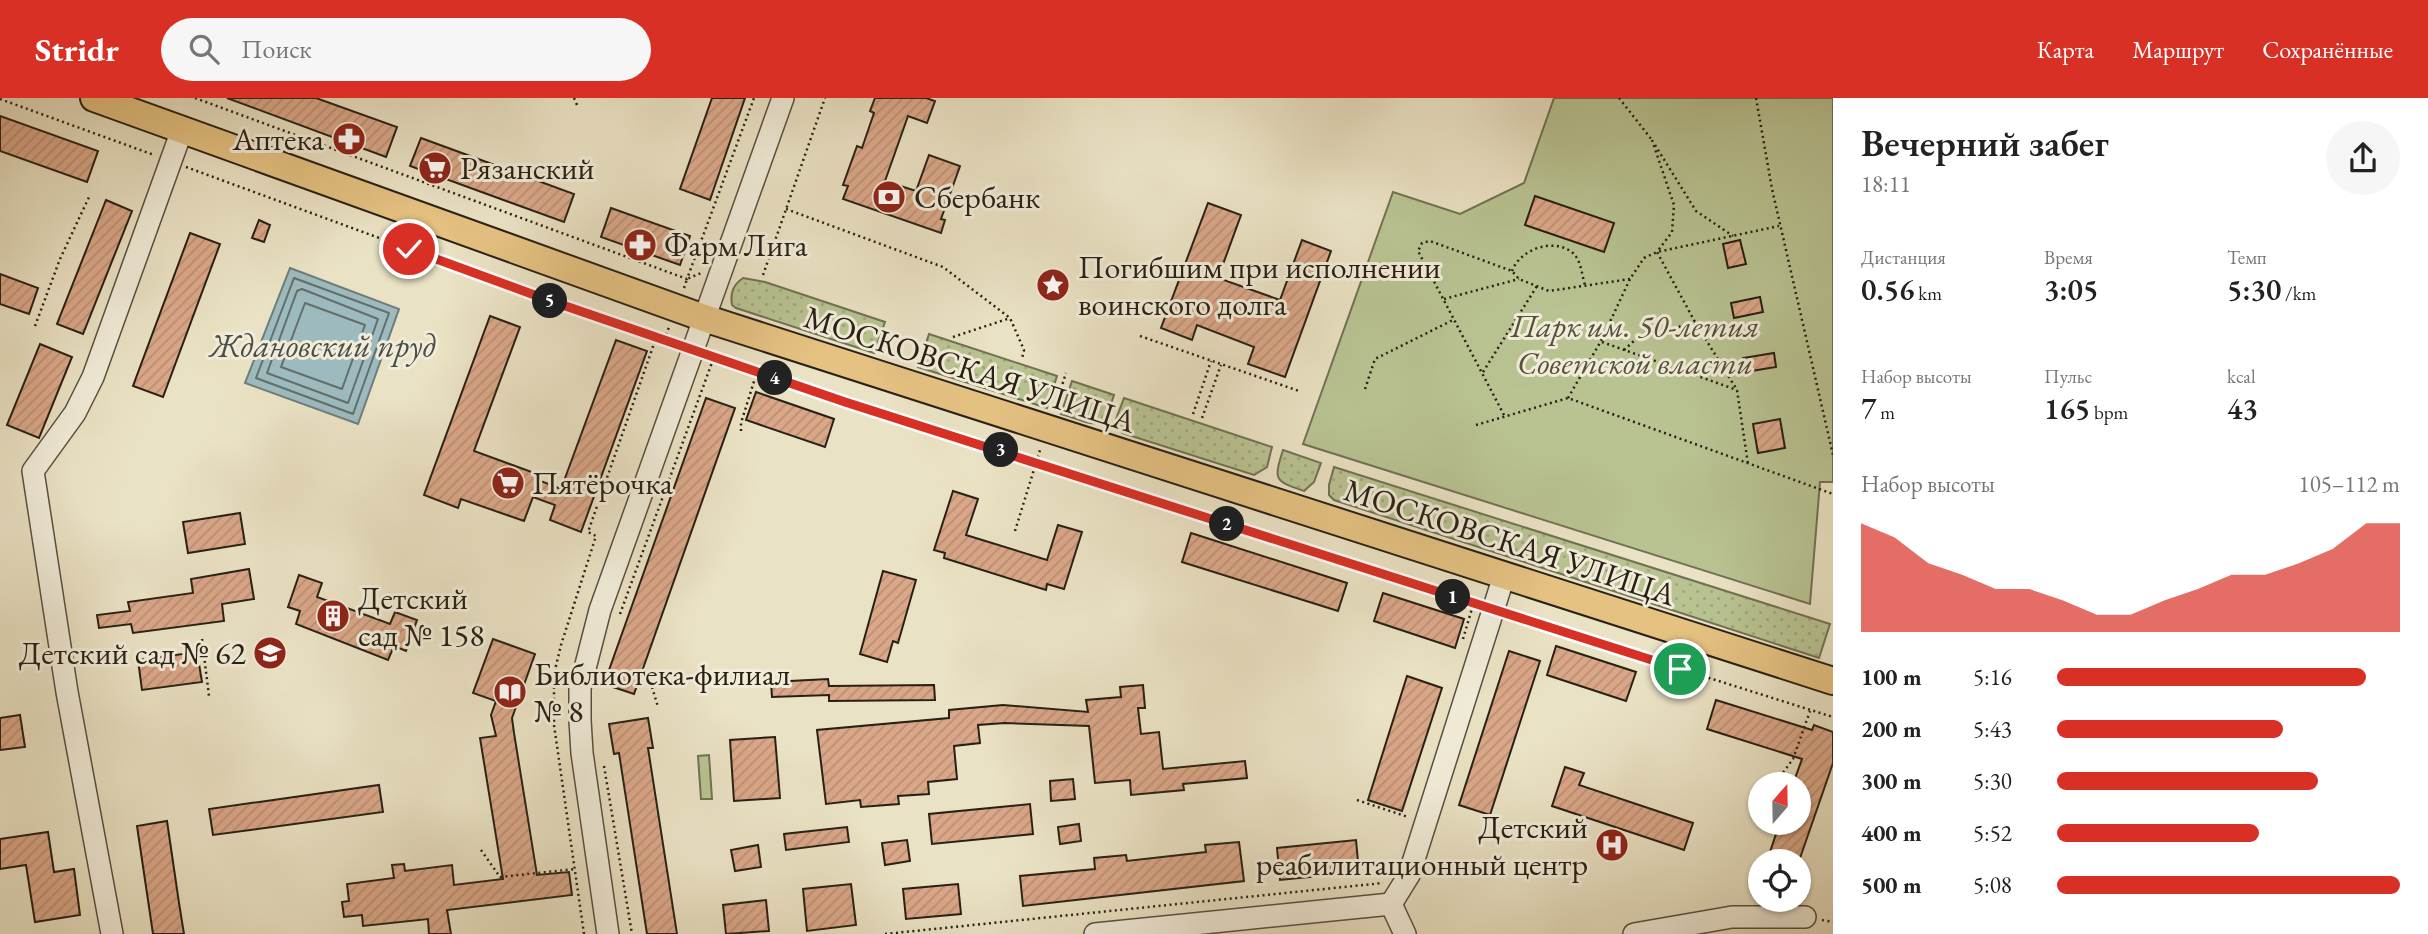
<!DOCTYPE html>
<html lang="ru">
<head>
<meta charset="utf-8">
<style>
	:root { --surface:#fff; --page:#f6f6f6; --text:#222; --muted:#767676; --accent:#d93025 }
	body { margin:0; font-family:"EB Garamond",serif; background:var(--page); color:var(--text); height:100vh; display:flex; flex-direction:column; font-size:26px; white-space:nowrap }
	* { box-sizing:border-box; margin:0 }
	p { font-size:23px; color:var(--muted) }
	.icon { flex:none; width:38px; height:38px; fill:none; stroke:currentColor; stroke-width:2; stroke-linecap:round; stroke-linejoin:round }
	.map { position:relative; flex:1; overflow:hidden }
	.drawer { display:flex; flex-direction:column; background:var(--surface); width:595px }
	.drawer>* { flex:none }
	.needle { width:46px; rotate:20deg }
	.fabs { position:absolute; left:1748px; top:674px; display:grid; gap:14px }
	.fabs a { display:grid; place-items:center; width:63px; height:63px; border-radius:50%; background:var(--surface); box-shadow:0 2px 5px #0004; font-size:35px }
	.pin { position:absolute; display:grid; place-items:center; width:60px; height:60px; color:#fff; margin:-30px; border:4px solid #fff; border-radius:50%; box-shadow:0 2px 7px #0007 }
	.km { position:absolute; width:35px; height:35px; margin:-18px; border-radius:50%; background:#222; color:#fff; font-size:19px; line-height:35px; text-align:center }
	.round { display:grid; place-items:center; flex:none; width:74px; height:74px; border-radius:37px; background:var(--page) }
	.summary { display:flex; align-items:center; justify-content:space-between; height:119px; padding:0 28px }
	h1 { font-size:38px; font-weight:600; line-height:52px }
	.metrics { display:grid; grid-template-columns:repeat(3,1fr); gap:10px; height:119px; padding:7px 28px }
	.metrics div { display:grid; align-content:center }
	.metrics b { font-size:30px; font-weight:600 }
	.metrics small { font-size:19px; font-weight:400 }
	.metrics p { font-size:19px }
	.chart { height:196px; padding:14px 28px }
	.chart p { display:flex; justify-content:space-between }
	.chart svg { width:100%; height:126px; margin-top:7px; fill:var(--accent); opacity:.7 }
	ul { padding:0 28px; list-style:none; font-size:23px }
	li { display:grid; grid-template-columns:112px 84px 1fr; align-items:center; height:52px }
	li i { height:18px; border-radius:9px; background:var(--accent) }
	header { display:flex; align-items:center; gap:42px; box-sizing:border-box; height:98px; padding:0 35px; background:var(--accent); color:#fff }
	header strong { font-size:33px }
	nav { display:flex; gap:38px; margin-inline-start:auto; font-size:24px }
	.search { width:490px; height:63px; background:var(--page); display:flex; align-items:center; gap:18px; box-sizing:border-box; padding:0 24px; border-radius:38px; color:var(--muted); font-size:26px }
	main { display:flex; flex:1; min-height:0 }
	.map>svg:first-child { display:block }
	.grass { fill:url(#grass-dots); stroke:#707253; stroke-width:2 }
	.park { fill:#b9c392; stroke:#707253; stroke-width:2 }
	.water { fill:#9dbbbf; stroke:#6e7d7b; stroke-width:2 }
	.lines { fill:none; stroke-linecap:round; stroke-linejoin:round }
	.shore { stroke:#626e6a; stroke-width:2 }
	.building { fill:url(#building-hatch); stroke:#282014; stroke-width:2 }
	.minor-casing { stroke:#585040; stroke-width:24 }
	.major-casing { stroke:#282014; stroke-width:30 }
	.path { stroke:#282014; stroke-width:2.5; stroke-dasharray:2 3.5; stroke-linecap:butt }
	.minor { stroke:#f1ecd9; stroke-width:21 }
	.major { stroke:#e5c182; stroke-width:26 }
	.route-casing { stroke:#fff; stroke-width:14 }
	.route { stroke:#d93025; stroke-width:9 }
	.labels { text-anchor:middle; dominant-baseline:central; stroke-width:6; stroke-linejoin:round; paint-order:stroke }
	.poi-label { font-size:32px; fill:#282014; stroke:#f1ecd9; text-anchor:start }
	.park-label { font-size:32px; font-style:italic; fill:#54513a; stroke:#f1ecd9 }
	.street-label { font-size:32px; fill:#282014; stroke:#f1ecd9 }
	.water-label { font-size:33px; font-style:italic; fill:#4b4e47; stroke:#f1ecd9 }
</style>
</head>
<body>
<header>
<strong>Stridr</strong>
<div class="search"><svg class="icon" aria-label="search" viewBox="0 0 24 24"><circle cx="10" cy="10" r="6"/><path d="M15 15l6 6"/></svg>Поиск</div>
<nav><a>Карта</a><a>Маршрут</a><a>Сохранённые</a></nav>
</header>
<main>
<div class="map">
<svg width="1833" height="836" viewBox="0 0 1833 836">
	<defs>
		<pattern id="grass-dots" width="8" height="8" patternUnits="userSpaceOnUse" patternTransform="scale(1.75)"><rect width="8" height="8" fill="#b9c392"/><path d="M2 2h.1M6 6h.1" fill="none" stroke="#9fa77d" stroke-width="1.8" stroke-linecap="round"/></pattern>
		<pattern id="building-hatch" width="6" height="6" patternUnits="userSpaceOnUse" patternTransform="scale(1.75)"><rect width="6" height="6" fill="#daa788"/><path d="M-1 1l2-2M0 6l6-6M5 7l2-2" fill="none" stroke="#bb8f74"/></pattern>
	</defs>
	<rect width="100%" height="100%" fill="#eae2c4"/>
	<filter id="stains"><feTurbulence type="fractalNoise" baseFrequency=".00286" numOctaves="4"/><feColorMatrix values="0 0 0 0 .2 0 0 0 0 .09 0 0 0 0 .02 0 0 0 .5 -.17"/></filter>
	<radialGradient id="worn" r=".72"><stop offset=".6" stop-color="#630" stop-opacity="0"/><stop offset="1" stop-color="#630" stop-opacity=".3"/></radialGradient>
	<g class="grass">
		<path d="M743 180 765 184 885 224 874 255 736 210 732 207C730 195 733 187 743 180Z"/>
		<path d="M929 236 1057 278 1047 310 918 269Z"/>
		<path d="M1072 283 1114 297C1101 337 1096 326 1061 316Z"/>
		<path d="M1124 300 1272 349 1267 369 1254 377 1122 335 1116 321Z"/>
		<path d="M1283 352 1321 365 1314 384 1304 393C1275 383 1273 383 1283 352Z"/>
		<path d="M1334 369 1830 526 1819 560 1334 402 1329 397V387Z"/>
	</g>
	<g class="park">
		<path d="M1554 0H1833V384H1820L1810 506 1303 346 1393 94 1460 116 1524 85Z"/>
		<path d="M709 657 712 701H701L698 658Z"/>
	</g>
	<path class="water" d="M290 170 399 211 358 326 245 285Z"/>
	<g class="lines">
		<g class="shore">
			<path d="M294 180 389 215 353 316 256 280Z"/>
			<path d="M302 191 378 221 348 305 267 275 297 193Z"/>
			<path d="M305 205 365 227 342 291 281 269Z"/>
		</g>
	</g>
	<g class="building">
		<path d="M227 0H316L397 29 386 59Z"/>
		<path d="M712 0H745L710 102 680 91Z"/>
		<path d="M875 0H926L935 3 927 25 908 18 885 83 916 93 929 57 960 68 941 121 945 122 941 135 843 101 848 88 843 87 857 48 862 50 874 15 870 13Z"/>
		<path d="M0 18 98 53 87 84 0 53Z"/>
		<path d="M421 40 574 96 564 124 410 68Z"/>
		<path d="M1535 98 1614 125 1604 154 1525 127Z"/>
		<path d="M106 102 132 113 83 236 57 226Z"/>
		<path d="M1208 105 1241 117 1218 180 1280 202 1302 142 1331 153 1285 279 1248 266 1254 249 1197 227 1192 242 1161 230Z"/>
		<path d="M611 110 690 138 680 167 601 139Z"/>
		<path d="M259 122 270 127 264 144 252 140Z"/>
		<path d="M190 135 220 146 163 299 133 288Z"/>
		<path d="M1740 142 1746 166 1728 170 1723 146Z"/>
		<path d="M0 176 38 190 29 216 0 206Z"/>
		<path d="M1760 199 1763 214 1734 220 1731 205Z"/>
		<path d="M490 218 520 229 474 353 540 377 538 382 561 391 616 242 647 253 581 434 550 422 555 407 533 399 524 423 461 401 458 410 424 397Z"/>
		<path d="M40 246 72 259 39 340 7 327Z"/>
		<path d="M1774 255 1776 269 1745 274 1743 260Z"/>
		<path d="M756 294 834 321 825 349 746 322Z"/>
		<path d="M706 300 735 310 634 596 604 586Z"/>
		<path d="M1780 321 1785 350 1758 355 1753 326Z"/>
		<path d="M953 393 978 401 966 437 1047 462 1058 427 1082 434 1064 491 1047 486 1046 492 944 460 945 455 934 452Z"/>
		<path d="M240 415 245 446 188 455 183 424Z"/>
		<path d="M1191 435 1347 485 1338 513 1182 464Z"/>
		<path d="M249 471 254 501 222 506 224 523 133 535 131 526 99 530 97 517 130 513 128 504 193 495 191 481Z"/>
		<path d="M883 473 916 482 898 545 893 543 887 564 860 556Z"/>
		<path d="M299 477 322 485 317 499 390 526 395 514 417 522 406 553 394 548 388 562 296 526 300 513 288 509Z"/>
		<path d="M1383 495 1464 521 1455 550 1374 523Z"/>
		<path d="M493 541 535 556 512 620 514 635 537 777 569 774 572 797 447 812 451 836H429L428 821 363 828 362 817 344 819 342 804 349 803 347 786 394 780 392 767 404 766 405 773 452 767 454 787 503 781 480 640 496 638 491 617 496 603 473 595Z"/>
		<path d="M1556 548 1636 574 1626 603 1547 577Z"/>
		<path d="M1509 553 1540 563 1490 717 1459 707Z"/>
		<path d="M197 554 202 584 142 592 138 562Z"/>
		<path d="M1407 578 1442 590 1402 713 1368 702Z"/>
		<path d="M828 581 829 588 934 587 935 602 829 603V597L772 599 771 584Z"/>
		<path d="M1143 587 1145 610H1138L1141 636 1159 634 1163 671 1245 663 1247 680 1183 686 1184 692 1131 697 1130 682 1095 685 1089 628 1005 625 978 627 980 645 954 648 957 681 928 684 929 696 898 698 899 706 861 709 860 702 826 706 817 632 949 620V612L1003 607 1088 614 1086 602 1121 599 1120 589Z"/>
		<path d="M1716 602 1812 632 1814 627 1833 634V665L1799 763H1767L1780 724H1799V686H1793L1802 661 1707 631Z"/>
		<path d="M20 617 25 649 0 652V620Z"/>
		<path d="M648 620 653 650H648L677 836H647L619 655 614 656 609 626Z"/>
		<path d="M775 639 780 700 734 703 730 642Z"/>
		<path d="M1565 669 1584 675 1579 687 1693 725 1684 752 1552 708Z"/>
		<path d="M1073 681 1075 701 1051 703 1050 683Z"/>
		<path d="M379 687 383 714 213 737 209 711Z"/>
		<path d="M1030 706 1033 736 932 746 929 716Z"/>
		<path d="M167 723 179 805 184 836H153L137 728Z"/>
		<path d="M1079 726 1081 743 1060 746 1058 729Z"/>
		<path d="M847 729 849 744 786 752 784 736Z"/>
		<path d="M48 734 54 774 74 771 80 817 35 824 26 767 0 771V741Z"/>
		<path d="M907 742 910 763 885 767 882 745Z"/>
		<path d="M1356 742 1359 774 1280 782 1277 750Z"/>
		<path d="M1239 744 1244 783 1023 808 1020 778 1095 771 1094 760 1126 757 1127 763 1206 754 1205 747Z"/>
		<path d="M758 747 761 769 735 773 731 752Z"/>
		<path d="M851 786 856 827 807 833 803 791Z"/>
		<path d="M958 786 961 816 906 821 903 791Z"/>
		<path d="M766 802 769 833 726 836 723 807Z"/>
	</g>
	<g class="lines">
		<defs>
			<g id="minor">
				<path d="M1391 806 1409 777 1504 478"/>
				<path d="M1391 806 1405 836"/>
				<path d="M112 836 67 594 33 373 75 315 93 279 182 32"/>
				<path d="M608 836 582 655 580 622V590L600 512 783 0"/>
				<path d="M1095 836 1391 806"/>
				<path d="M1634 836 1732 819H1805"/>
			</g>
			<path id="major" d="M94 0 704 220 1833 583"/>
		</defs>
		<use href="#minor" class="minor-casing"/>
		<use href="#major" class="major-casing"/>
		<g class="path">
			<path d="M195 0 687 181 754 0"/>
			<path d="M574 0 577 7"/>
			<path d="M1619 0 1652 42"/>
			<path d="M1756 0 1772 91 1833 357"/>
			<path d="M0 1 154 57"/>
			<path d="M1652 42 1674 107 1672 134 1657 154 1695 224 1737 292 1748 366"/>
			<path d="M1655 47 1696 113 1733 138"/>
			<path d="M186 69 548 202 677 247"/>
			<path d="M786 111 943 169 1010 220 1024 252 1022 261"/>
			<path d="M1512 173C1520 151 1554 139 1573 155 1581 162 1582 178 1585 187"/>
			<path d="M763 177 825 0"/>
			<path d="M684 190 687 181 701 175"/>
			<path d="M1444 201 1519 181"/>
			<path d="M35 228 60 161 90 97"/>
			<path d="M1140 238 1299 293"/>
			<path d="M953 239 1010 220"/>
			<path d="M664 242 669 229"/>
			<path d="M1602 244 1737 292"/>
			<path d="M1624 252 1635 242 1695 224"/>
			<path d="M710 258 1476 507"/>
			<path d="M1483 274 1537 188"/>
			<path d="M1365 291 1375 261 1453 222"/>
			<path d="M1568 300 1601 243 1630 181 1644 160 1657 154 1779 128"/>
			<path d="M1054 312 1066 275"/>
			<path d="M1193 316 1211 263"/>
			<path d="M1504 317 1418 153 1422 145 1430 143 1512 173 1519 181 1549 193 1630 181"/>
			<path d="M1202 320 1221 267"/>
			<path d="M1476 327 1568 300 1833 396"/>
			<path d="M741 333V325L757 274"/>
			<path d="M1015 433 1040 352"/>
			<path d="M620 516 714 259"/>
			<path d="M1509 517 1833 619"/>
			<path d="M202 541 209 598"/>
			<path d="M1463 541 1473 507"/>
			<path d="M652 589 658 609"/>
			<path d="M604 668 632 836"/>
			<path d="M1780 679 1793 661 1810 613"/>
			<path d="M1357 702 1408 719"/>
			<path d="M481 752 500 779 575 771"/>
			<path d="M1822 822 1833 824"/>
			<path d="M584 836 554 627V576L561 547 596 438 588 434 656 240"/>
			<path d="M885 836 1383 785"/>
		</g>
		<use href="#minor" class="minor"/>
		<use href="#major" class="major"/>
	</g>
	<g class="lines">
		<defs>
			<path id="route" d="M409 151 548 202 845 304 1680 571"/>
		</defs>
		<use href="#route" class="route-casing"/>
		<use href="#route" class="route"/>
	</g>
	<defs>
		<symbol id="pharmacy-disc" viewBox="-11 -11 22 22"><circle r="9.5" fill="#8f2418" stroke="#f1ecd9"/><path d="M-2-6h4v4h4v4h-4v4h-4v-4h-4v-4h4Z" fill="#fff"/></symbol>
		<symbol id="supermarket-disc" viewBox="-11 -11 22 22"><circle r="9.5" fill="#8f2418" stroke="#f1ecd9"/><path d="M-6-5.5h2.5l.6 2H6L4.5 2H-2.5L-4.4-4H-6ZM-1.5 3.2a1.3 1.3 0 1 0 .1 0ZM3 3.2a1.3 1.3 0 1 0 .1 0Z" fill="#fff"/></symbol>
		<symbol id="bank-disc" viewBox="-11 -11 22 22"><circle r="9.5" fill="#8f2418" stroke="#f1ecd9"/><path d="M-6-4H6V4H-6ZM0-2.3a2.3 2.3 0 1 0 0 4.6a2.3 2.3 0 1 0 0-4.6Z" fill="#fff"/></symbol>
		<symbol id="sight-disc" viewBox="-11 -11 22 22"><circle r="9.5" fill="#8f2418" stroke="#f1ecd9"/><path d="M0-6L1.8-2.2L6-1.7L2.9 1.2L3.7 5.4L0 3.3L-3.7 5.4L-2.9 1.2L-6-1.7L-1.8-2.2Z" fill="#fff"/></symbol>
		<symbol id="building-disc" viewBox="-11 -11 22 22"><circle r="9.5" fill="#8f2418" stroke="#f1ecd9"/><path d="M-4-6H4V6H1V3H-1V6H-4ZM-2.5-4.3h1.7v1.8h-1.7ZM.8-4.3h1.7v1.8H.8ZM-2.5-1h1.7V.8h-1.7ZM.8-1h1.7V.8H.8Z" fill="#fff"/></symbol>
		<symbol id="school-disc" viewBox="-11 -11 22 22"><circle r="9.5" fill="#8f2418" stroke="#f1ecd9"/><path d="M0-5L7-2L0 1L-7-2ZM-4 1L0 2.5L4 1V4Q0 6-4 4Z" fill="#fff"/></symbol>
		<symbol id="library-disc" viewBox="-11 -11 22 22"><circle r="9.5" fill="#8f2418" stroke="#f1ecd9"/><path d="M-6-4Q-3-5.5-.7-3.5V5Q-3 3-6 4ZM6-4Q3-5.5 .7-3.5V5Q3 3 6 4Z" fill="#fff"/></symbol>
		<symbol id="hospital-disc" viewBox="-11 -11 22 22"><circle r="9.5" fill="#8f2418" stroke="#f1ecd9"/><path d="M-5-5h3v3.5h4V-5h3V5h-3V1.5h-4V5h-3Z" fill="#fff"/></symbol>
	</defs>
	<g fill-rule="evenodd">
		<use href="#pharmacy-disc" x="330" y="22" width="38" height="38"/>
		<use href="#supermarket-disc" x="416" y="51" width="38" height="38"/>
		<use href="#bank-disc" x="870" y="80" width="38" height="38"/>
		<use href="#pharmacy-disc" x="621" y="128" width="38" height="38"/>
		<use href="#sight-disc" x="1034" y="168" width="38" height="38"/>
		<use href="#supermarket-disc" x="489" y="366" width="38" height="38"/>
		<use href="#building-disc" x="314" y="499" width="38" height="38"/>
		<use href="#school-disc" x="251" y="536" width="38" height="38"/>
		<use href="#library-disc" x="491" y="575" width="38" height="38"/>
		<use href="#hospital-disc" x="1593" y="728" width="38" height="38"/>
	</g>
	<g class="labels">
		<g class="poi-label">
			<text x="324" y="41" text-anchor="end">Аптека</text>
			<text x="460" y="70">Рязанский</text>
			<text x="914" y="99">Сбербанк</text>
			<text x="664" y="147">Фарм Лига</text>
			<text x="1078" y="169">Погибшим при исполнении<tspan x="1078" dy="37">воинского долга</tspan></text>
			<text x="532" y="385">Пятёрочка</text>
			<text x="358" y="500">Детский<tspan x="358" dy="37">сад № 158</tspan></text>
			<text x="246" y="555" text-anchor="end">Детский сад № 62</text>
			<text x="534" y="576">Библиотека-филиал<tspan x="534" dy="37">№ 8</tspan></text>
			<text x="1588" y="729" text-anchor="end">Детский<tspan x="1588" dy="37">реабилитационный центр</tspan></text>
		</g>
		<g class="park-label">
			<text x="1635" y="228">Парк им. 50-летия<tspan x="1635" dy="37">Советской власти</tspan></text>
		</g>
		<g class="street-label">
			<text transform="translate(970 271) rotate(18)">МОСКОВСКАЯ УЛИЦА</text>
			<text transform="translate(1510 444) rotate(18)">МОСКОВСКАЯ УЛИЦА</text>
		</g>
		<g class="water-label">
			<text x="323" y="247">Ждановский пруд</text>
		</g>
	</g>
	<rect width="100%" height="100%" filter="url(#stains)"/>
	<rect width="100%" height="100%" fill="url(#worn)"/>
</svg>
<div class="fabs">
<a><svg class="needle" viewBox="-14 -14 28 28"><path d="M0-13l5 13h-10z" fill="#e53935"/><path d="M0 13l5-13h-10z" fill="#767676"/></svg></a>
<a><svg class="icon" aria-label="locate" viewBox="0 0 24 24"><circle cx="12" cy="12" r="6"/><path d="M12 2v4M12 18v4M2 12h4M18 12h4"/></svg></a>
</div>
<div class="pin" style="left:1680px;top:571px;background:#1e9e55"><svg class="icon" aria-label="arrive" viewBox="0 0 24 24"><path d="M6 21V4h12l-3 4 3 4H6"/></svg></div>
<div class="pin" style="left:409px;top:151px;background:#d93025"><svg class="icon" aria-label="check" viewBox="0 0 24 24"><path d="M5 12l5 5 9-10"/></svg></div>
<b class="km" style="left:1453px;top:499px">1</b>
<b class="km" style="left:1227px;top:426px">2</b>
<b class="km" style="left:1001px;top:352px">3</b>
<b class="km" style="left:775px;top:280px">4</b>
<b class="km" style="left:550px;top:203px">5</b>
</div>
<section class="drawer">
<div class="summary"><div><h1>Вечерний забег</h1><p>18:11</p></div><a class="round"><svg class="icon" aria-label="share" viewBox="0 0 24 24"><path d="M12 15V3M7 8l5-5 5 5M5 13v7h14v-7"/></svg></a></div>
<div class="metrics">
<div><p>Дистанция</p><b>0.56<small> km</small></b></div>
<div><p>Время</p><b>3:05</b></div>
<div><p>Темп</p><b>5:30<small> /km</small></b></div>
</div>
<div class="metrics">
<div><p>Набор высоты</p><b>7<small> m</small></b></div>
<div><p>Пульс</p><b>165<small> bpm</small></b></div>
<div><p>kcal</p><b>43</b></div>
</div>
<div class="chart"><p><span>Набор высоты</span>105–112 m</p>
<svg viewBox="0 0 160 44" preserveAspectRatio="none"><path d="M0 44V6L10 11L20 20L30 24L40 29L50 29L60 33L70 38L80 38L90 33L100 29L110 24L120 24L130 20L140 15L150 6L160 6V44z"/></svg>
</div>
<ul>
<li><b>100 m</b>5:16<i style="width:90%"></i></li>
<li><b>200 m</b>5:43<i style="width:66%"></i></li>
<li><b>300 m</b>5:30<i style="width:76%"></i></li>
<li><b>400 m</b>5:52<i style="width:59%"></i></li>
<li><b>500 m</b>5:08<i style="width:100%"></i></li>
</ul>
</section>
</main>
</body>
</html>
